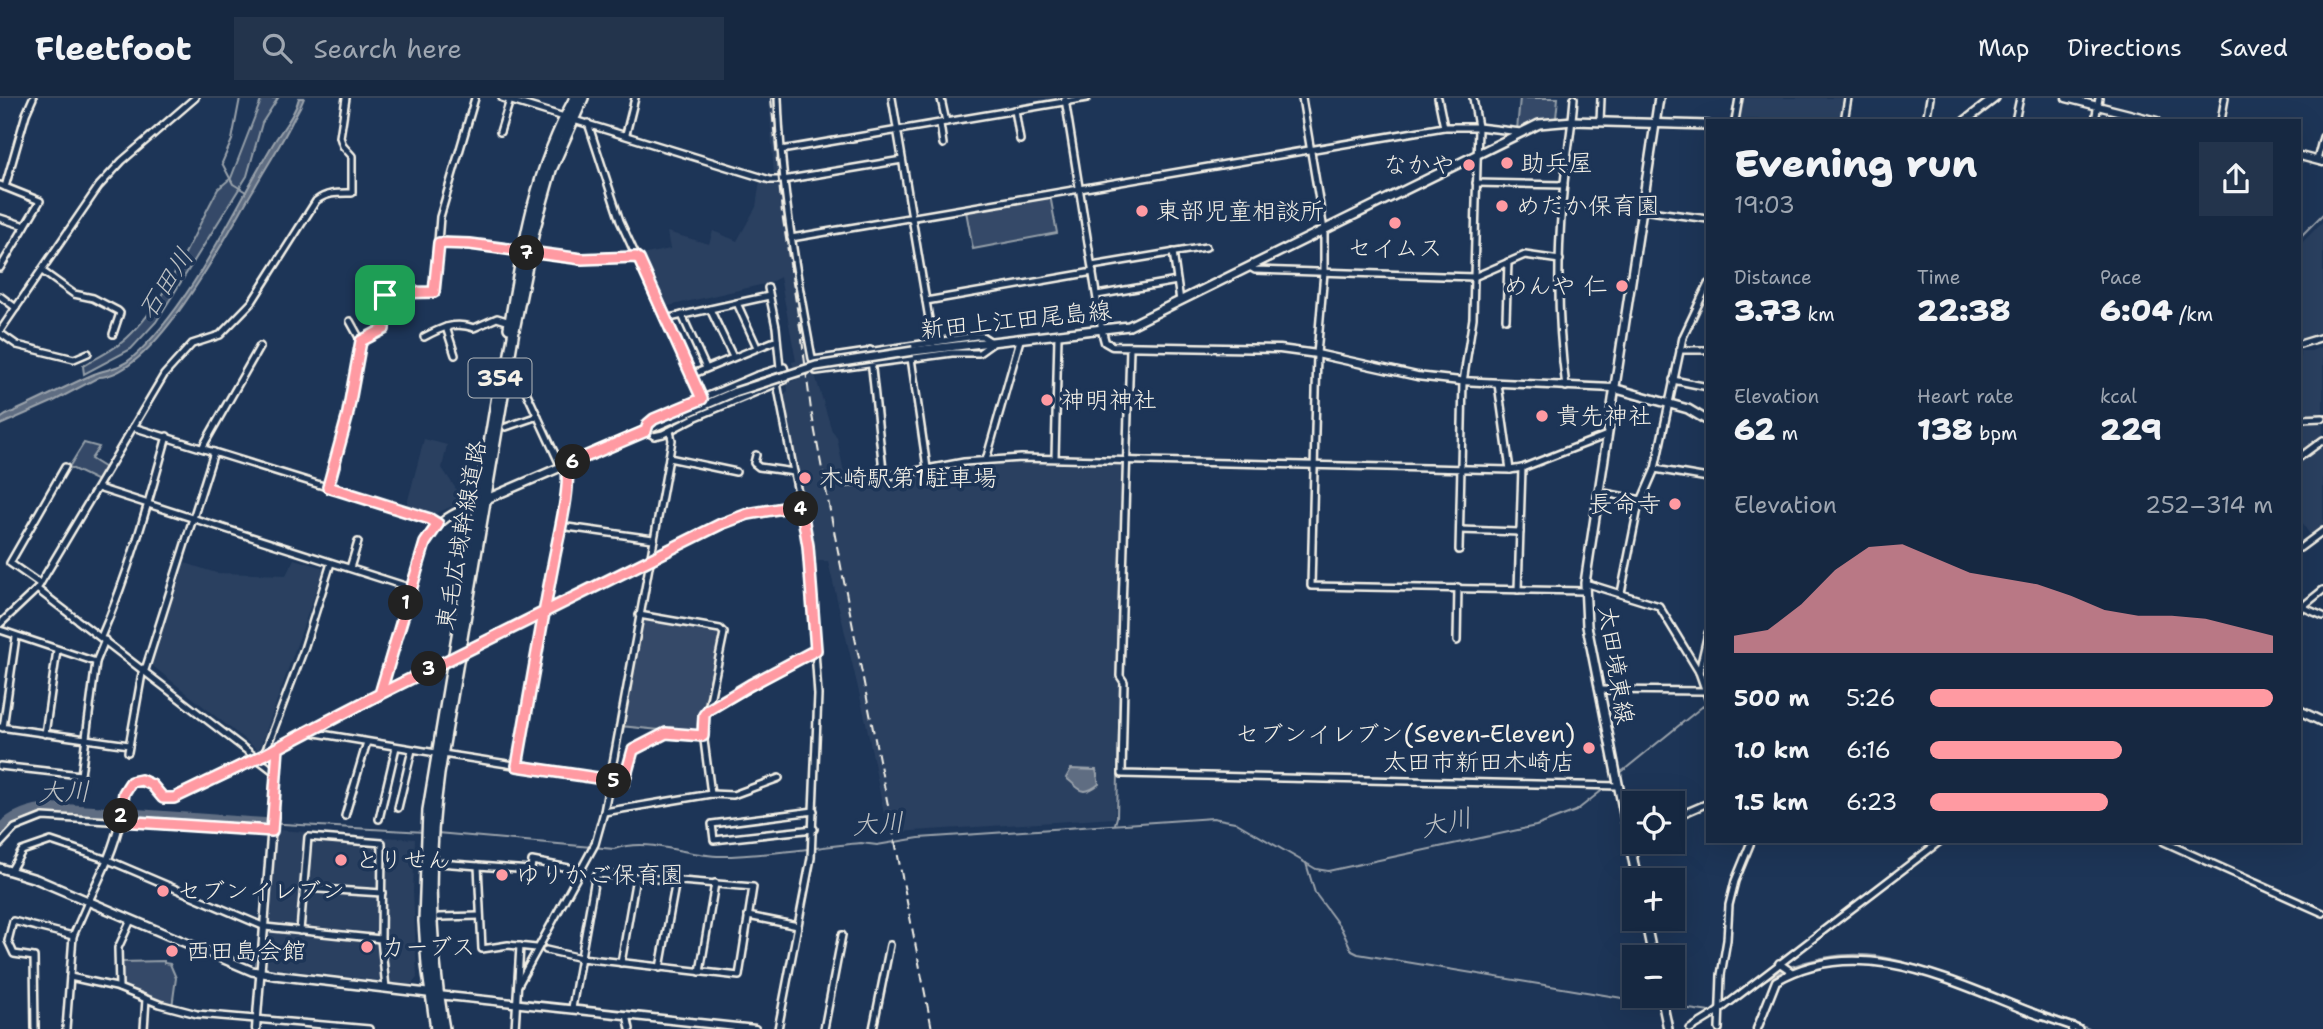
<!DOCTYPE html>
<html lang="en">
<head>
<meta charset="utf-8">
<style>
	:root { --surface:#162841; --page:#23344c; --text:#f1f3f6; --muted:#9ea6b1; --line:#35445a; --accent:#ff9aa2 }
	body { margin:0; font-family:"Shantell Sans","Klee One",sans-serif; background:var(--page); color:var(--text); height:100vh; display:flex; flex-direction:column; font-size:26px; white-space:nowrap }
	* { box-sizing:border-box; margin:0 }
	p { font-size:23px; color:var(--muted) }
	.icon { flex:none; width:38px; height:38px; fill:none; stroke:currentColor; stroke-width:2; stroke-linecap:round; stroke-linejoin:round }
	.map { position:relative; flex:1; overflow:hidden }
	.side { position:absolute; left:1706px; top:21px; width:595px; height:724px; display:flex; flex-direction:column; background:var(--surface); border-radius:0px; box-shadow:0 7px 28px #0002,0 0 0 2px var(--line) }
	.side>* { flex:none }
	.tools { position:absolute; left:1622px; top:693px; display:grid; gap:14px }
	.tools a { display:grid; place-items:center; width:63px; height:63px; border-radius:0px; background:var(--surface); box-shadow:0 7px 28px #0002,0 0 0 2px var(--line); font-size:35px }
	.pin { position:absolute; display:grid; place-items:center; width:60px; height:60px; color:#fff; margin:-30px; border-radius:14px; box-shadow:0 4px 10px #0006 }
	.km { position:absolute; width:35px; height:35px; margin:-18px; border-radius:50%; background:#222; color:#fff; font-size:19px; line-height:35px; text-align:center }
	.round { display:grid; place-items:center; flex:none; width:74px; height:74px; border-radius:0px; background:var(--page) }
	.headline { display:flex; align-items:center; justify-content:space-between; height:119px; padding:0 28px }
	h1 { font-size:38px; font-weight:800; line-height:52px }
	.stats { display:grid; grid-template-columns:repeat(3,1fr); gap:10px; height:119px; padding:7px 28px }
	.stats div { display:grid; align-content:center }
	.stats b { font-size:30px; font-weight:800 }
	.stats small { font-size:19px; font-weight:400 }
	.stats p { font-size:19px }
	.chart { height:196px; padding:14px 28px }
	.chart p { display:flex; justify-content:space-between }
	.chart svg { width:100%; height:126px; margin-top:7px; fill:var(--accent); opacity:.7 }
	ul { padding:0 28px; list-style:none; font-size:23px }
	li { display:grid; grid-template-columns:112px 84px 1fr; align-items:center; height:52px }
	li i { height:18px; border-radius:9px; background:var(--accent) }
	header { display:flex; align-items:center; gap:42px; box-sizing:border-box; height:98px; padding:0 35px; background:var(--surface); border-bottom:2px solid var(--line) }
	header strong { font-size:33px }
	nav { display:flex; gap:38px; margin-inline-start:auto; font-size:24px }
	.search { width:490px; height:63px; background:var(--page); display:flex; align-items:center; gap:18px; box-sizing:border-box; padding:0 24px; border-radius:0px; color:var(--muted); font-size:26px }
	.map>svg:first-child { display:block }
	.built { fill:#2a4060 }
	.green { fill:#354a67; stroke:#949ea8; stroke-width:2 }
	.water { fill:#5e6d82; stroke:#9aa2ab; stroke-width:2 }
	.lines { fill:none; stroke-linecap:round; stroke-linejoin:round }
	.stream { stroke:#9aa2ab; stroke-width:2 }
	.river { stroke:#5e6d82; stroke-width:10 }
	.minor-casing { stroke:#f4f1e8; stroke-width:10 }
	.tertiary-casing { stroke:#f4f1e8; stroke-width:11 }
	.secondary-casing { stroke:#f4f1e8; stroke-width:12 }
	.trunk-casing { stroke:#f4f1e8; stroke-width:14 }
	.minor { stroke:#1d3557; stroke-width:5 }
	.tertiary { stroke:#1d3557; stroke-width:6 }
	.secondary { stroke:#1d3557; stroke-width:7 }
	.trunk { stroke:#1d3557; stroke-width:9 }
	.rail { stroke:#f4f1e8; stroke-width:2; stroke-dasharray:10 5; stroke-linecap:butt }
	.secondary-bridge-casing { stroke:#f4f1e8; stroke-width:12; stroke-linecap:butt }
	.secondary-bridge { stroke:#1d3557; stroke-width:7 }
	.route-casing { stroke:#fff; stroke-width:14 }
	.route { stroke:#ff9aa2; stroke-width:9 }
	.poi-dot { fill:#ff9aa2; stroke:#1d3557; stroke-width:2.5 }
	.labels { text-anchor:middle; dominant-baseline:central; stroke-width:7; stroke-linejoin:round; paint-order:stroke }
	.shield { fill:#1d3557; stroke:#b4b9bc; stroke-width:2 }
	.shield-label { font-size:23px; font-weight:bold; fill:#f4f1e8 }
	.poi-label { font-size:24px; fill:#f4f1e8; stroke:#1d3557; text-anchor:start }
	.street-label { font-size:24px; fill:#f4f1e8; stroke:#1d3557 }
	.water-label { font-size:26px; font-style:italic; fill:#c0c3c4; stroke:#1d3557 }
</style>
</head>
<body>
<header>
<strong>Fleetfoot</strong>
<div class="search"><svg class="icon" aria-label="search" viewBox="0 0 24 24"><circle cx="10" cy="10" r="6"/><path d="M15 15l6 6"/></svg>Search here</div>
<nav><a>Map</a><a>Directions</a><a>Saved</a></nav>
</header>
<div class="map">
<svg width="2323" height="931" viewBox="0 0 2323 931">
	<rect width="100%" height="100%" fill="#1d3557"/>
	<filter id="ink" filterUnits="userSpaceOnUse"><feTurbulence type="fractalNoise" baseFrequency=".0143" numOctaves="2"/><feDisplacementMap in="SourceGraphic" scale="14" xChannelSelector="R" yChannelSelector="G"/><feConvolveMatrix kernelMatrix="1 2 1 2 8 2 1 2 1" color-interpolation-filters="sRGB"/></filter>
	<g filter="url(#ink)">
		<g class="built">
			<path d="M769 0H776L780 80 774 79Z"/>
			<path d="M1740 0H1846L1842 23 1741 21 1737 17Z"/>
			<path d="M760 82 782 85 788 142 808 254 832 333 837 340 847 389 879 382 882 384 898 381 901 377 964 365 1048 361 1052 365 1066 362 1120 363 1126 368 1115 720 898 734 895 714 884 716 866 624 828 463H811L782 297 788 293 787 285 796 282 792 264 796 263 780 179 769 185 664 209 665 206 661 198 657 197 642 162 646 156 670 151 667 134 709 146 713 133 737 143 756 109Z"/>
			<path d="M2323 123V235L2300 242V147Z"/>
			<path d="M2323 248V317L2300 318V253H2311Z"/>
			<path d="M2300 326H2323V337L2300 355Z"/>
			<path d="M424 341 447 347 442 370 464 403 430 418 406 410Z"/>
			<path d="M2323 345V429L2311 438 2300 422V363Z"/>
			<path d="M294 461 324 470 259 653 149 565 179 463 216 475 286 477Z"/>
			<path d="M277 732 415 741 413 793 417 880 411 887 268 869 266 866Z"/>
		</g>
		<g class="green">
			<path d="M262 0H278L262 25 247 78 156 224 131 251 84 276 83 268C98 259 116 251 128 239 166 204 193 137 218 91L231 80Z"/>
			<path d="M1520 0H1558L1556 20 1533 25 1517 32Z"/>
			<path d="M1050 97 1057 135 973 151 966 113Z"/>
			<path d="M84 345 99 349 91 361 107 371 100 384 69 369Z"/>
			<path d="M641 519 719 534 721 537 704 609 700 617 698 636 621 628Z"/>
			<path d="M164 863V865L170 866 176 880 172 909 123 889 121 864Z"/>
		</g>
		<g class="water">
			<path d="M299 0H304C301 9 296 15 292 24 281 46 267 68 255 89 227 135 156 277 99 279L52 304 0 327V321L6 317C36 304 64 289 94 276 107 271 121 270 132 260 191 208 232 114 273 46 282 31 295 17 299 0Z"/>
			<path d="M1071 671 1096 672 1099 686C1081 700 1080 690 1066 680Z"/>
		</g>
		<g class="lines">
			<g class="stream">
				<path d="M240 0 232 42 222 65 233 86 246 94"/>
				<path d="M2300 139 2323 116"/>
				<path d="M1619 676 1708 604"/>
				<path d="M265 725 425 734"/>
				<path d="M1115 726 1117 719 1120 584"/>
				<path d="M437 735 614 751C650 739 685 758 721 758 767 758 815 749 861 745L877 747 919 740 1213 720 1235 724 1316 771 1328 773 1536 728 1576 713 1605 690"/>
				<path d="M1306 765 1315 795 1341 830 1352 853 1358 856 1658 906"/>
				<path d="M1790 869C1849 848 1887 856 1944 877"/>
				<path d="M1759 885 1785 871"/>
				<path d="M1982 891 2089 931"/>
				<path d="M1668 908 1710 914"/>
			</g>
			<path class="river" d="M0 731C14 717 32 711 51 710L265 725"/>
			<defs>
				<g id="minor">
					<path d="M502 0 770 82H783L902 62"/>
					<path d="M778 0C781 88 796 174 812 260L816 273 952 255H979L993 245 982 238H976L813 262"/>
					<path d="M892 0 933 245"/>
					<path d="M1302 0 1324 132V174L1317 256 1311 488 1585 493"/>
					<path d="M1438 0 1444 29"/>
					<path d="M941 1 946 24"/>
					<path d="M1065 1 1102 233"/>
					<path d="M1015 12 1020 42"/>
					<path d="M1735 23 1739 0"/>
					<path d="M1844 23 1848 0"/>
					<path d="M1926 23 1930 0"/>
					<path d="M2015 23 2020 0"/>
					<path d="M2095 23 2099 0"/>
					<path d="M2221 23 2225 0"/>
					<path d="M1600 24 1601 0"/>
					<path d="M588 25 620 123 702 301"/>
					<path d="M940 26 943 46"/>
					<path d="M500 34 510 2"/>
					<path d="M626 36 635 0"/>
					<path d="M781 52 1087 0"/>
					<path d="M2317 62 2323 39"/>
					<path d="M1476 85 1564 87"/>
					<path d="M0 87 40 103 0 170"/>
					<path d="M5 89 26 16 33 0"/>
					<path d="M1642 112 1708 121"/>
					<path d="M0 120 25 128"/>
					<path d="M791 140 1444 29H1478L1521 34"/>
					<path d="M439 144C486 147 532 158 579 161 599 162 619 156 639 161"/>
					<path d="M1173 154 1180 203"/>
					<path d="M1092 168 1206 149"/>
					<path d="M1250 169 1255 172 1474 179 1525 157 1560 162"/>
					<path d="M42 173 74 196 93 200 118 213 120 215 113 236"/>
					<path d="M768 190 776 229 780 270"/>
					<path d="M1097 197 1177 183"/>
					<path d="M0 198 16 210"/>
					<path d="M926 203 1093 174"/>
					<path d="M737 205 757 249"/>
					<path d="M710 211 733 259"/>
					<path d="M682 217 706 270"/>
					<path d="M665 221 769 198"/>
					<path d="M1506 221 1508 164"/>
					<path d="M446 229 455 257"/>
					<path d="M0 233 99 88 122 63 195 0"/>
					<path d="M0 235 17 247 74 261 88 255"/>
					<path d="M424 239C441 230 455 223 474 230L497 220 510 224"/>
					<path d="M361 243 384 231 385 197 387 195 434 194 440 119 475 0"/>
					<path d="M2300 246 2323 239"/>
					<path d="M1130 250 1120 578 1124 584 1122 676 1618 688"/>
					<path d="M870 252 883 372 889 378 964 364 1021 360 1510 372 1522 370 1607 337"/>
					<path d="M1680 252H1708"/>
					<path d="M911 260 927 370"/>
					<path d="M784 269 787 278 785 282 694 320 663 336 654 338 646 333 648 326 658 319 755 278Z"/>
					<path d="M508 272 518 276 561 369"/>
					<path d="M691 277 777 242"/>
					<path d="M1673 282 1708 289"/>
					<path d="M777 285 808 448 818 597 811 760 778 931"/>
					<path d="M1498 286 1510 372"/>
					<path d="M1566 289C1557 223 1557 152 1564 85 1567 57 1572 29 1574 0"/>
					<path d="M2300 321 2323 320"/>
					<path d="M133 329 430 421 438 426"/>
					<path d="M506 329 538 318"/>
					<path d="M202 350 260 248"/>
					<path d="M756 357 754 365 759 369 794 374"/>
					<path d="M2300 359 2323 342"/>
					<path d="M669 360 736 374"/>
					<path d="M1055 360 1058 238"/>
					<path d="M986 362 1020 242"/>
					<path d="M1655 371 1708 380"/>
					<path d="M847 385 886 377"/>
					<path d="M328 389 347 320 361 243 350 223"/>
					<path d="M98 390 411 490"/>
					<path d="M1599 394 1642 402"/>
					<path d="M560 428 653 441"/>
					<path d="M1460 432 1520 434"/>
					<path d="M2300 450 2323 433"/>
					<path d="M1459 452 1463 284 1473 220 1474 179 1478 29 1473 0"/>
					<path d="M350 470 358 444"/>
					<path d="M1585 485 1659 508 1699 574 1708 600"/>
					<path d="M40 486 10 465 65 369"/>
					<path d="M37 491 276 675"/>
					<path d="M1518 492 1522 370"/>
					<path d="M1621 495 1638 410 1655 371 1683 239 1708 186"/>
					<path d="M2300 508 2323 518"/>
					<path d="M2302 509 2323 492"/>
					<path d="M639 517 720 531 724 535 708 612 704 617 702 627 711 696"/>
					<path d="M0 526 37 491 164 277 192 246 220 237 252 204 316 103C327 94 339 95 352 95V58L343 48 340 39 346 0"/>
					<path d="M0 532 96 564"/>
					<path d="M101 539C129 475 148 406 167 338"/>
					<path d="M1457 543 1458 489"/>
					<path d="M145 572 214 354"/>
					<path d="M1699 574 1708 535"/>
					<path d="M401 585 721 426 748 416 801 407"/>
					<path d="M1599 592 1704 593"/>
					<path d="M708 612 816 552"/>
					<path d="M0 629 129 647"/>
					<path d="M3 630 16 539"/>
					<path d="M312 631 316 635 436 655"/>
					<path d="M45 636 57 552"/>
					<path d="M128 654 143 570"/>
					<path d="M443 656 624 684 633 652 666 635 703 638"/>
					<path d="M264 657 304 551 331 465"/>
					<path d="M0 668 81 677 96 564 105 542"/>
					<path d="M517 668 562 416 568 375 566 367"/>
					<path d="M398 710 412 652"/>
					<path d="M604 714 711 696 733 697 779 680"/>
					<path d="M345 718 367 644"/>
					<path d="M1673 720 1708 705"/>
					<path d="M379 721 396 649"/>
					<path d="M814 731 714 742 712 726 814 713"/>
					<path d="M2164 744 2323 815"/>
					<path d="M0 746 15 730 43 719 272 733"/>
					<path d="M439 765 531 772 532 763 579 772"/>
					<path d="M478 768 482 851 508 847 536 850"/>
					<path d="M11 772 22 753 51 743 108 762 265 829 381 841"/>
					<path d="M304 790 382 795"/>
					<path d="M748 818 798 828"/>
					<path d="M439 819 480 818"/>
					<path d="M300 833 308 739 382 745 381 841 386 890"/>
					<path d="M546 852 581 860 739 878 753 789 597 776 595 780 572 910"/>
					<path d="M621 865 636 779"/>
					<path d="M1779 865 1792 874"/>
					<path d="M660 870 676 782"/>
					<path d="M700 874 715 785"/>
					<path d="M70 879 116 889 159 906 197 916 369 931"/>
					<path d="M518 887 595 746 604 714 669 360 672 342 670 333"/>
					<path d="M119 890 118 850 131 822"/>
					<path d="M627 917 630 931"/>
					<path d="M2041 918 2079 931"/>
					<path d="M35 931 34 859 14 856 8 843 13 823 73 838"/>
					<path d="M66 931 73 838 88 804"/>
					<path d="M144 931 146 901"/>
					<path d="M515 931 520 848"/>
					<path d="M824 931 842 837"/>
					<path d="M873 931 890 847"/>
					<path d="M1690 931 1713 917 1939 744"/>
					<path d="M1719 931 1721 877 1727 842 1729 807 1735 783 1751 744"/>
				</g>
				<g id="tertiary">
					<path d="M2066 0 2157 23"/>
					<path d="M2300 58 2323 64"/>
					<path d="M1102 233 1105 244 1112 248 1280 251 1317 256 1417 278 1460 283 1613 290"/>
					<path d="M380 596 425 445C437 422 454 414 478 405"/>
					<path d="M88 804C100 778 113 754 119 726 123 712 120 694 131 684L141 682 152 687 163 700H174L264 657 401 585"/>
					<path d="M438 897 755 931"/>
					<path d="M256 931 278 650"/>
					<path d="M1757 931 1776 883C1862 833 1958 887 2041 918"/>
					<path d="M2072 931 2073 929"/>
				</g>
				<g id="secondary">
					<path d="M1965 23 1995 0"/>
					<path d="M913 253 1129 228 1539 26 1573 23 1708 27"/>
					<path d="M1613 290 1688 311 1708 323"/>
					<path d="M482 403 735 294"/>
					<path d="M2300 613 2323 624"/>
					<path d="M0 770 36 781 252 873 274 877 436 896"/>
					<path d="M1637 782 1587 528 1585 485 1659 0"/>
					<path d="M1645 821 1653 859"/>
					<path d="M1661 898 1668 931"/>
				</g>
				<g id="trunk">
					<path d="M509 230C523 148 534 75 575 0"/>
					<path d="M436 931 427 867 424 823 428 712 502 268"/>
					<path d="M444 931C429 847 427 761 439 676L514 232 534 133 551 72 583 0"/>
				</g>
			</defs>
			<use href="#minor" class="minor-casing"/>
			<use href="#tertiary" class="tertiary-casing"/>
			<use href="#secondary" class="secondary-casing"/>
			<use href="#trunk" class="trunk-casing"/>
			<use href="#minor" class="minor"/>
			<use href="#tertiary" class="tertiary"/>
			<use href="#secondary" class="secondary"/>
			<use href="#trunk" class="trunk"/>
			<g class="rail">
				<path d="M771 0 782 115 801 236"/>
				<path d="M800 226 811 312 824 382 932 931"/>
			</g>
			<defs>
				<path id="secondary-bridge" d="M735 294 816 268 913 253"/>
			</defs>
			<use href="#secondary-bridge" class="secondary-bridge-casing"/>
			<use href="#secondary-bridge" class="secondary-bridge"/>
		</g>
	</g>
	<g class="lines" filter="url(#ink)">
		<defs>
			<path id="route" d="M385 197 384 231 361 243 347 320 328 389 430 421 438 426 425 445 380 596C341 616 302 636 264 657L174 700H163L152 687 141 682 131 684 124 695 120 723 272 733 278 650 380 596 721 426 748 416 801 407 808 448 816 552 750 587 708 612 704 617 703 638 666 635 633 652 624 684 517 668C529 601 540 534 553 467 557 443 572 389 566 367L646 333 648 326 654 321 702 301 639 161 636 159 582 161 470 146 439 145 434 194 389 195 385 197"/>
		</defs>
		<use href="#route" class="route-casing"/>
		<use href="#route" class="route"/>
	</g>
	<g class="poi-dot">
		<circle cx="1507" cy="65" r="7"/>
		<circle cx="1469" cy="67" r="7"/>
		<circle cx="1502" cy="108" r="7"/>
		<circle cx="1142" cy="113" r="7"/>
		<circle cx="1395" cy="125" r="7"/>
		<circle cx="1622" cy="188" r="7"/>
		<circle cx="1047" cy="302" r="7"/>
		<circle cx="1542" cy="318" r="7"/>
		<circle cx="805" cy="380" r="7"/>
		<circle cx="1675" cy="406" r="7"/>
		<circle cx="1589" cy="650" r="7"/>
		<circle cx="341" cy="762" r="7"/>
		<circle cx="502" cy="777" r="7"/>
		<circle cx="163" cy="793" r="7"/>
		<circle cx="367" cy="849" r="7"/>
		<circle cx="172" cy="853" r="7"/>
	</g>
	<g class="labels">
		<rect class="shield" x="468.5" y="260.5" width="63" height="39" rx="5"/>
		<g class="shield-label">
			<text x="500" y="280">354</text>
		</g>
		<g class="poi-label">
			<text x="1521" y="65">助兵屋</text>
			<text x="1455" y="67" text-anchor="end">なかや</text>
			<text x="1516" y="108">めだか保育園</text>
			<text x="1156" y="113">東部児童相談所</text>
			<text x="1395" y="150" text-anchor="middle">セイムス</text>
			<text x="1608" y="188" text-anchor="end">めんや 仁</text>
			<text x="1061" y="302">神明神社</text>
			<text x="1556" y="318">貴先神社</text>
			<text x="819" y="380">木崎駅第1駐車場</text>
			<text x="1661" y="406" text-anchor="end">長命寺</text>
			<text x="1575" y="636" text-anchor="end">セブンイレブン(Seven-Eleven)<tspan x="1575" dy="28">太田市新田木崎店</tspan></text>
			<text x="355" y="762">とりせん</text>
			<text x="516" y="777">ゆりかご保育園</text>
			<text x="177" y="793">セブンイレブン</text>
			<text x="381" y="849">カーブス</text>
			<text x="186" y="853">西田島会館</text>
		</g>
		<g class="street-label">
			<text transform="translate(1016 222) rotate(-6)">新田上江田尾島線</text>
			<text transform="translate(461 437) rotate(-80)">東毛広域幹線道路</text>
			<text transform="translate(1616 567) rotate(81)">太田境東線</text>
		</g>
		<g class="water-label">
			<text transform="translate(165 185) rotate(-57)">石田川</text>
			<text transform="translate(64 693) rotate(-1)">大川</text>
			<text transform="translate(1446 724) rotate(-13)">大川</text>
			<text transform="translate(878 725) rotate(-4)">大川</text>
		</g>
	</g>
</svg>
<div class="tools">
<a><svg class="icon" aria-label="locate" viewBox="0 0 24 24"><circle cx="12" cy="12" r="6"/><path d="M12 2v4M12 18v4M2 12h4M18 12h4"/></svg></a>
<a>+</a>
<a>−</a>
</div>
<div class="pin" style="left:385px;top:197px;background:#1e9e55"><svg class="icon" aria-label="arrive" viewBox="0 0 24 24"><path d="M6 21V4h12l-3 4 3 4H6"/></svg></div>
<b class="km" style="left:406px;top:505px">1</b>
<b class="km" style="left:121px;top:718px">2</b>
<b class="km" style="left:429px;top:571px">3</b>
<b class="km" style="left:801px;top:411px">4</b>
<b class="km" style="left:614px;top:683px">5</b>
<b class="km" style="left:573px;top:364px">6</b>
<b class="km" style="left:527px;top:155px">7</b>
<section class="side">
<div class="headline"><div><h1>Evening run</h1><p>19:03</p></div><a class="round"><svg class="icon" aria-label="share" viewBox="0 0 24 24"><path d="M12 15V3M7 8l5-5 5 5M5 13v7h14v-7"/></svg></a></div>
<div class="stats">
<div><p>Distance</p><b>3.73<small> km</small></b></div>
<div><p>Time</p><b>22:38</b></div>
<div><p>Pace</p><b>6:04<small> /km</small></b></div>
</div>
<div class="stats">
<div><p>Elevation</p><b>62<small> m</small></b></div>
<div><p>Heart rate</p><b>138<small> bpm</small></b></div>
<div><p>kcal</p><b>229</b></div>
</div>
<div class="chart"><p><span>Elevation</span>252–314 m</p>
<svg viewBox="0 0 160 44" preserveAspectRatio="none"><path d="M0 44V38L10 36L20 27L30 15L40 7L50 6L60 11L70 16L80 18L90 20L100 24L110 29L120 31L130 31L140 32L150 35L160 38V44z"/></svg>
</div>
<ul>
<li><b>500 m</b>5:26<i style="width:100%"></i></li>
<li><b>1.0 km</b>6:16<i style="width:56%"></i></li>
<li><b>1.5 km</b>6:23<i style="width:52%"></i></li>
</ul>
</section>
</div>
</body>
</html>
